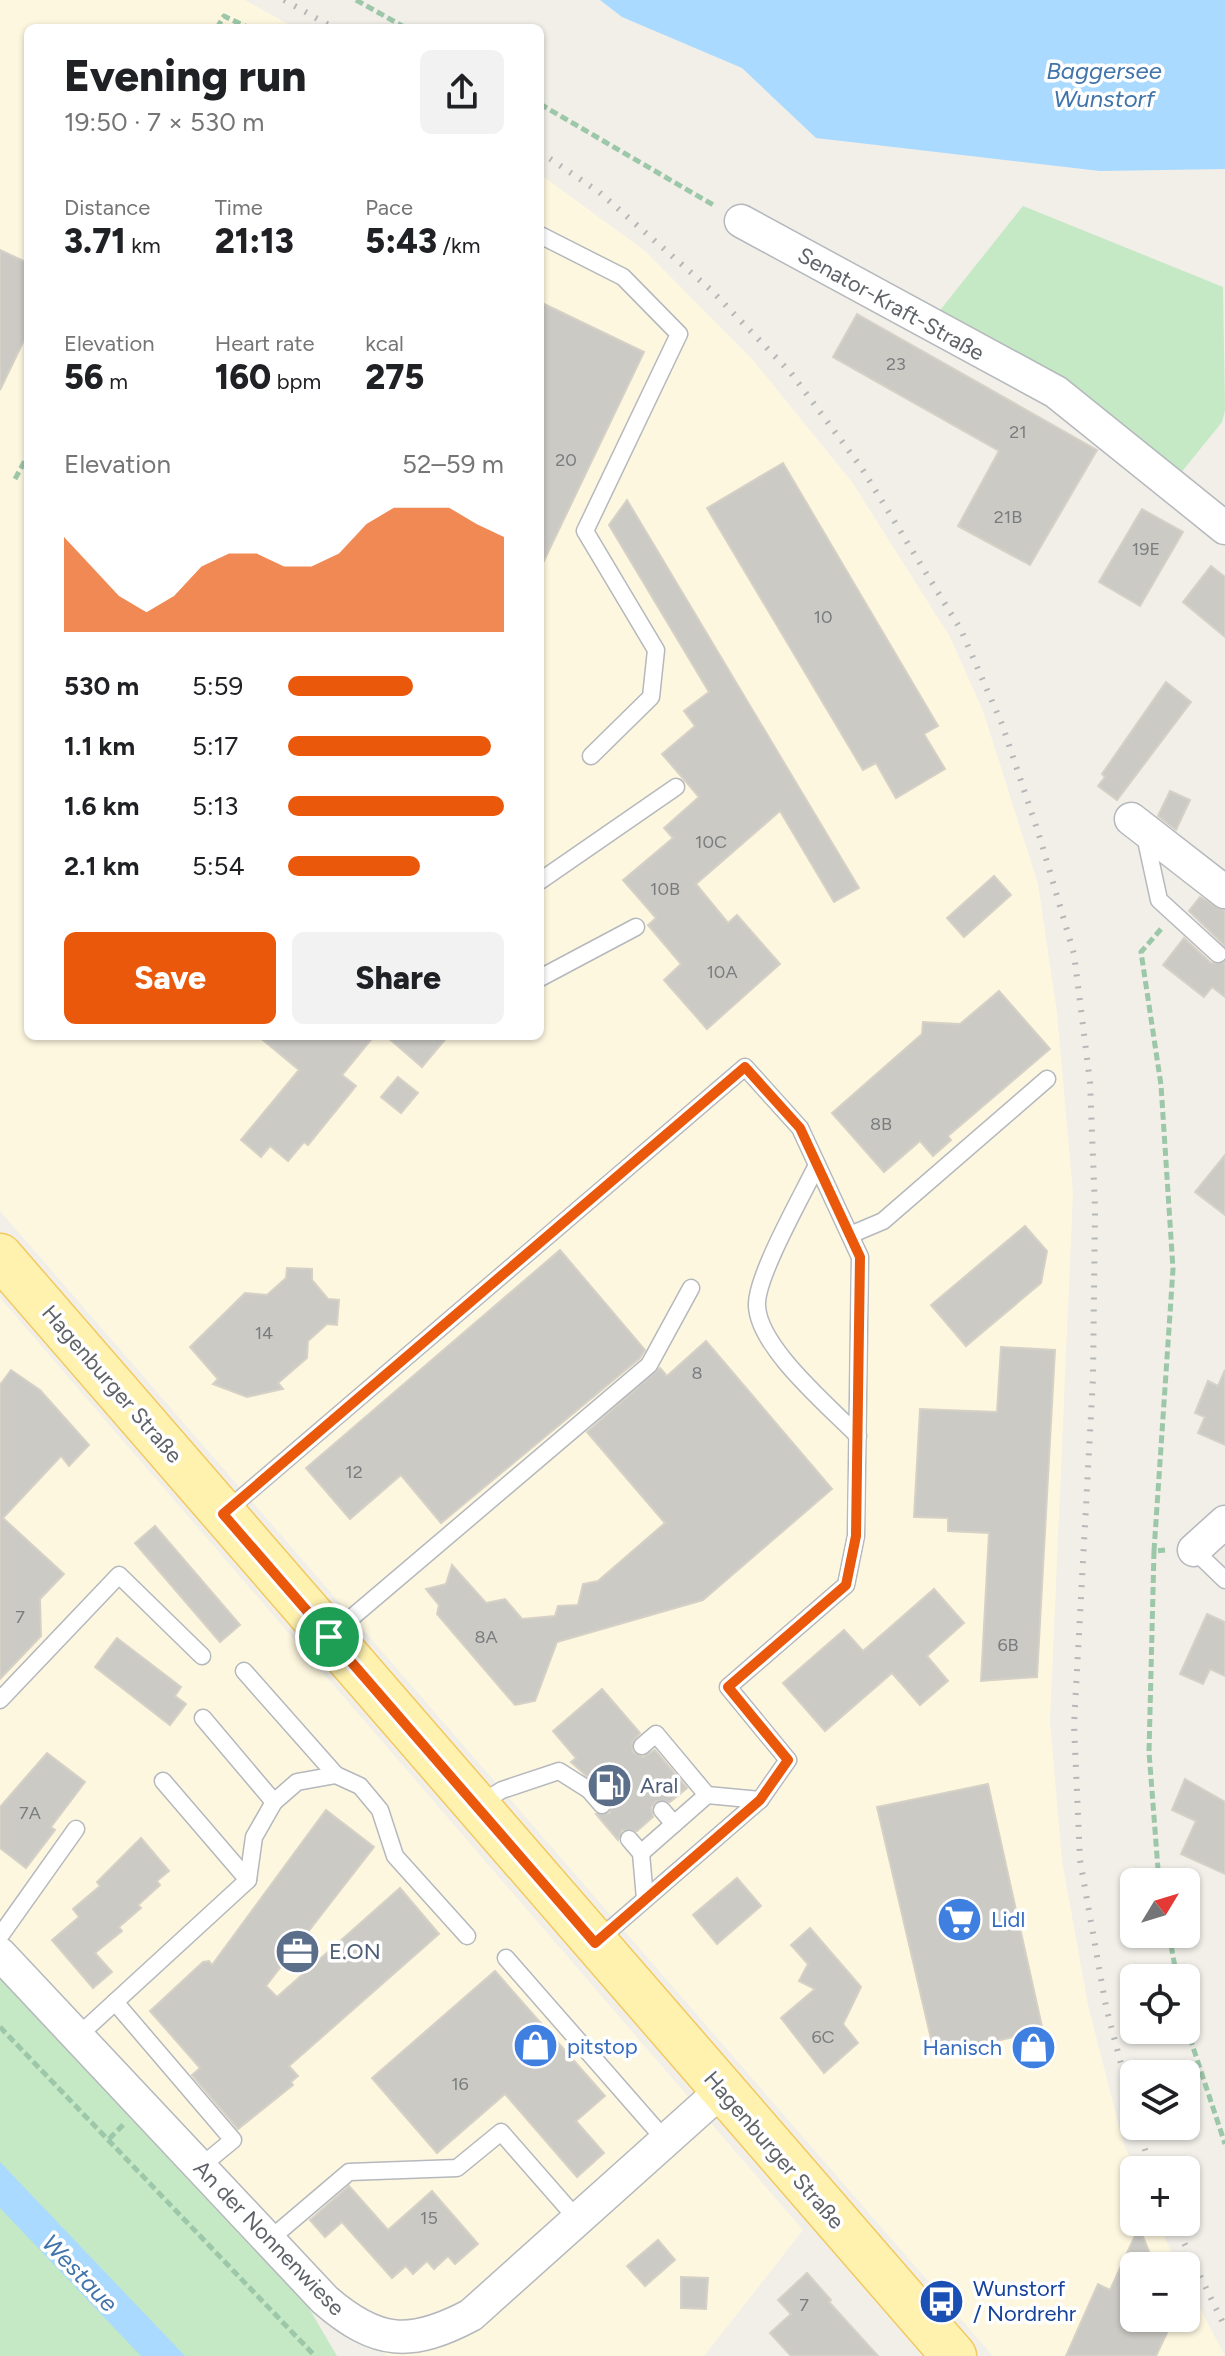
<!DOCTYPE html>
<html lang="en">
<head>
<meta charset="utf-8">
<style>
	:root { --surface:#fff; --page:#f2f2f2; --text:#202124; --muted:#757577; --accent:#ea580c }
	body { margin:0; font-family:Figtree,sans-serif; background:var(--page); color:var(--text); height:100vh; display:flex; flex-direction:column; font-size:30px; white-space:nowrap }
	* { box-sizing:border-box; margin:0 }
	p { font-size:26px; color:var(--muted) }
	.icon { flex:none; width:44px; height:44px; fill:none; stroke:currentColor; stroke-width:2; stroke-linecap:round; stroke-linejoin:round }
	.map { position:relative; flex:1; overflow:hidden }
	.side { position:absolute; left:24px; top:24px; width:520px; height:1016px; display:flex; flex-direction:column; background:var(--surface); border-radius:12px; box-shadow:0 2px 6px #0004 }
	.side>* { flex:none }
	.needle { width:52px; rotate:52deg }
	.tools { position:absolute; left:1120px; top:1868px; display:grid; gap:16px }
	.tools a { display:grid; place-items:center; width:80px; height:80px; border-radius:12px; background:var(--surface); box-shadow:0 2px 6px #0004; font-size:40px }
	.pin { position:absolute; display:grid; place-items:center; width:68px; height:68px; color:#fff; margin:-34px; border:4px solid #fff; border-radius:50%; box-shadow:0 2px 8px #0007 }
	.round { display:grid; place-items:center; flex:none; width:84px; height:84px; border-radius:12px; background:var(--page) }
	.overview { display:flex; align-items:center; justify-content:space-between; height:136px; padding:0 40px }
	h1 { font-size:44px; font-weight:800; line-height:60px }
	.figures { display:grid; grid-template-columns:repeat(3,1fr); gap:12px; height:136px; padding:8px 40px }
	.figures div { display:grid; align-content:center }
	.figures b { font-size:34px; font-weight:800 }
	.figures small { font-size:22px; font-weight:400 }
	.figures p { font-size:22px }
	.chart { height:224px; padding:16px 40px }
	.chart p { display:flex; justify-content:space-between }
	.chart svg { width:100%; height:144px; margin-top:8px; fill:var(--accent); opacity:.7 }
	.button { display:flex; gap:16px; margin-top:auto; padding:16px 40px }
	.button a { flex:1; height:92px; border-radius:12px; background:var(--accent); color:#fff; font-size:32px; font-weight:800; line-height:92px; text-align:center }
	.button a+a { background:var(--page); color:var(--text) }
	ul { padding:0 40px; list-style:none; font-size:26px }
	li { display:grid; grid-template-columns:128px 96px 1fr; align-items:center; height:60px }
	li i { height:20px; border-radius:10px; background:var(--accent) }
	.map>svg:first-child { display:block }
	.commercial { fill:#fef7e0 }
	.green { fill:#c5e8c5 }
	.water { fill:#aadaff }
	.building { fill:#cccac5; stroke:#d6d1c6; stroke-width:2 }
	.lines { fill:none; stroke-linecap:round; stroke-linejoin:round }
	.lane-casing { stroke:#b5b8bc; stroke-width:19 }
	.street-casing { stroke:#b5b8bc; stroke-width:35 }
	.primary-casing { stroke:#f2c960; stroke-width:47 }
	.path { stroke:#9cc7a9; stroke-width:5; stroke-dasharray:8 4; stroke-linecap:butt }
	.lane { stroke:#fff; stroke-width:16 }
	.street { stroke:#fff; stroke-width:32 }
	.primary { stroke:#fff2af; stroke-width:44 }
	.rail { stroke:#b6b7b8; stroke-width:6; stroke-dasharray:2 10; stroke-linecap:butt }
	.route-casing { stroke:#fff; stroke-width:16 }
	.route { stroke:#ea580c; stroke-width:10 }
	.labels { text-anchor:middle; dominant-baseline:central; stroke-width:7; stroke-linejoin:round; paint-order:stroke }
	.number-label { font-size:18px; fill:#7a7d7f }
	.street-label { font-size:22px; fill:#5f6368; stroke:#fff }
	.service-label { font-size:22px; fill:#4e5e75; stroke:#fff; text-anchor:start }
	.shop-label { font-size:22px; fill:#366cbe; stroke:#fff; text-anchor:start }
	.transit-label { font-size:22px; fill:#164399; stroke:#fff; text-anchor:start }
	.water-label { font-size:24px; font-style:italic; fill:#4174aa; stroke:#fff }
</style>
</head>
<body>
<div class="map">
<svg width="1225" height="2356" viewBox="0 0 1225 2356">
	<rect width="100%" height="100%" fill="#f1efe8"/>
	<g class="commercial">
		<path d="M0 0H245L295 28H28V1036H540V174L645 251 752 359 852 482 950 637 983 711 1038 884 1057 1013 1073 1193 1050 1721 1062 1861 1088 2005 1123 2142 1135 2170 1134 2222H1157L1178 2266H1134V2318H1186V2282L1225 2356H993L0 1211Z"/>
		<path d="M0 1298 803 2230 704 2356H387L0 1933Z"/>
	</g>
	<g class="green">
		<path d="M1023 206 1223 287 1225 410 1222 422 1180 474 937 314Z"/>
		<path d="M0 1979 307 2305 337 2356H0Z"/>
	</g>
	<g class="water">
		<path d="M600 0H1225V169L1100 171 816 138 742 68 622 17Z"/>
		<path d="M0 2162 185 2356H141L0 2208Z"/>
	</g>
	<g class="building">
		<path d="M0 250 28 263V332L0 390Z"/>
		<path d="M540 302 644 352 540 569Z"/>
		<path d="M857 314 1097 450 1030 565 958 526 999 451 833 357Z"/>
		<path d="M783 463 938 726 924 734 945 769 896 798 876 763 863 770 707 508Z"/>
		<path d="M627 500 859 888 834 902 780 811 696 884 728 923 737 915 780 964 707 1029 664 980 681 964 648 925 656 918 623 880 673 838 664 828 699 797 662 754 695 726 684 711 709 692 609 525Z"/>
		<path d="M1142 509 1183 532 1140 606 1099 582Z"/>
		<path d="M1211 566 1225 577V637L1183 602Z"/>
		<path d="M1166 682 1191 702 1117 800 1098 786 1105 777 1102 774Z"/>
		<path d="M1170 791 1190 800 1176 830 1158 816Z"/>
		<path d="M994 876 1011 895 964 937 947 918Z"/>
		<path d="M1200 897 1225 911V946L1189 911Z"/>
		<path d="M1184 938 1211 963 1225 962V997L1212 987 1204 997 1163 965Z"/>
		<path d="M999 991 1050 1049 948 1136 951 1140 933 1156 920 1141 884 1172 832 1113 922 1034 923 1022 960 1024Z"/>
		<path d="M258 1036H374L342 1075 356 1086 308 1145 304 1142 288 1161 270 1146 261 1157 241 1140 299 1070Z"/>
		<path d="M386 1036H448L422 1067Z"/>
		<path d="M398 1077 418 1093 401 1113 381 1097Z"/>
		<path d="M1225 1155V1215L1195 1192Z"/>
		<path d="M1025 1226 1047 1251 1041 1283 966 1346 931 1305Z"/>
		<path d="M560 1250 645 1350 640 1358 441 1523 401 1475 350 1519 306 1468Z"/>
		<path d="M287 1268 312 1269V1280L328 1299 339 1300 337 1325 327 1324 308 1341 307 1358 278 1383 283 1389 247 1397 213 1384 218 1379 190 1347 245 1293 267 1295 286 1278Z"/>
		<path d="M706 1341 832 1489 703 1600 557 1642 535 1701 515 1705 437 1614 439 1605 426 1589 446 1584 452 1565 486 1603 505 1599 522 1619 555 1616 558 1606 578 1605 583 1584 598 1581 665 1523 587 1432 660 1368 667 1376Z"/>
		<path d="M1001 1347 1055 1350 1037 1677 981 1681 989 1533 948 1531V1518L914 1517 920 1409 997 1412Z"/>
		<path d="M11 1370 40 1390 89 1445 69 1466 61 1456 3 1518 64 1574 40 1599 41 1636 0 1679V1385Z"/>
		<path d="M1225 1370V1445L1198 1433 1205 1417 1195 1413 1208 1381 1218 1386Z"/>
		<path d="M155 1526 240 1625 220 1642 135 1543Z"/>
		<path d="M934 1589 964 1623 927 1656 948 1681 920 1705 892 1673 825 1731 783 1683 844 1630 863 1651Z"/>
		<path d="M1207 1614 1225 1622V1676L1210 1669 1203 1684 1180 1674Z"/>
		<path d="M117 1638 181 1687 175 1696 186 1704 170 1725 95 1667Z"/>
		<path d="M602 1689 640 1733 632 1742 633 1752 643 1757 655 1750 687 1788 670 1802 656 1801 651 1807 653 1817 637 1831 622 1830 618 1840 596 1814 610 1813 611 1798 571 1762 576 1758 553 1731Z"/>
		<path d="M47 1753 85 1782 51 1827 55 1830 26 1868 0 1848V1807Z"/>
		<path d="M1185 1779 1225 1802V1874L1181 1854 1196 1821 1172 1810Z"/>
		<path d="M988 1784 1049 2058 1023 2064 1017 2036 935 2056 877 1807Z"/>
		<path d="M326 1810 374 1847 266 1986 277 1997 400 1888 439 1934 289 2066 298 2076 291 2082 293 2085 238 2129 192 2075 200 2068 150 2011 203 1962 209 1961 212 1965Z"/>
		<path d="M141 1838 169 1871 157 1881 160 1885 138 1905 141 1908 119 1927 122 1931 95 1953 112 1972 93 1988 52 1940 79 1917 73 1909 100 1886 97 1882Z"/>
		<path d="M737 1878 761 1906 717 1944 693 1915Z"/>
		<path d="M810 1928 861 1987 843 2024 858 2043 824 2073 781 2018 815 1989 799 1981 808 1964 791 1945Z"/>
		<path d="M495 1971 605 2096 576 2121 604 2153 577 2177 505 2094 437 2153 372 2078Z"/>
		<path d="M349 2186 388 2230 432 2191 478 2244 455 2264 448 2256 434 2269 427 2261 413 2274 406 2266 392 2278 342 2222 325 2237 310 2220Z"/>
		<path d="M1139 2227 1155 2266H1134V2318H1174L1156 2356H1066L1098 2284 1110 2290Z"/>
		<path d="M658 2240 675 2260 645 2286 627 2266Z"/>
		<path d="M807 2273 831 2300 829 2302 878 2356H791L770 2333 791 2314 778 2300Z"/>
		<path d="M681 2277 708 2278 706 2309 681 2308Z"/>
	</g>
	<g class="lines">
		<defs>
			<g id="lane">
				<path d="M540 235 623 277 679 334 585 531 656 650 651 697 591 756"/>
				<path d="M1144 831 1159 900 1218 954"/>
				<path d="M540 881 676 787"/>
				<path d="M540 978 636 927"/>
				<path d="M817 1165C803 1194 755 1278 757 1306 759 1348 829 1406 858 1436"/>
				<path d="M850 1235 883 1221 1047 1079"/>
				<path d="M224 1513 745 1067 800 1128 860 1257 856 1536 846 1585 728 1687 788 1760 760 1800 597 1941"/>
				<path d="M1194 1550 1225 1580"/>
				<path d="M330 1636 649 1365 691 1288"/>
				<path d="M244 1671 336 1775 297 1782 274 1802"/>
				<path d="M0 1700 119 1575 202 1656"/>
				<path d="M203 1718 274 1802 254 1837 248 1880"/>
				<path d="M642 1746 656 1734 707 1795"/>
				<path d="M336 1775 360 1786 380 1810 395 1856 467 1936"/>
				<path d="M479 1804 502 1790 559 1771 589 1790 602 1805"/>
				<path d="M662 1810 674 1824"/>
				<path d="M629 1839 641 1853 645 1899"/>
				<path d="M641 1853 707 1795 760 1800"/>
				<path d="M0 1936 76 1829"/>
				<path d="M506 1958 666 2141"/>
				<path d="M115 2002 233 2140 200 2167"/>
				<path d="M78 2036 248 1880 163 1781"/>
				<path d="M269 2240 349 2172 457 2168 501 2132 578 2220"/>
			</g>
			<g id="street">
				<path d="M741 221 1056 392 1225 528"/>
				<path d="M1131 819 1225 892"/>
				<path d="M1194 1550 1225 1522"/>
				<path d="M0 1954 325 2300C377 2345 411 2347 471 2315L722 2090"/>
			</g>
			<path id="primary" d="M0 1256 954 2356"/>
		</defs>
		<use href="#lane" class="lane-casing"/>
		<use href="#street" class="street-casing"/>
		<use href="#primary" class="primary-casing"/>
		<g class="path">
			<path d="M356 0 406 28"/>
			<path d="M217 28 224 16 249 28"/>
			<path d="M540 104 715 206"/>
			<path d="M15 479 28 455"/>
			<path d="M1161 929 1141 952 1161 1085 1173 1269 1154 1551 1165 1550"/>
			<path d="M1154 1551 1149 1752 1159 1882"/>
			<path d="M1169 1934 1177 1978"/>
			<path d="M1186 2026 1225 2144"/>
			<path d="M0 2027 315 2356"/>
			<path d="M109 2139 124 2124"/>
		</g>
		<use href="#lane" class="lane"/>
		<use href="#street" class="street"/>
		<use href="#primary" class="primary"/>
		<g class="rail">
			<path d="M284 0 334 28"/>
			<path d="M540 152 599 192 711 290 791 373 861 467 961 630 1002 724 1040 838 1074 954 1090 1082 1095 1209 1093 1378 1074 1725 1080 1860 1106 2007 1134 2113"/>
			<path d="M1137 2126 1152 2170"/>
			<path d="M1174 2222 1225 2327"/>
		</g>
	</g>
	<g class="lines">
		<defs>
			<path id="route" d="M745 1067 800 1128 860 1257 856 1536 846 1585 728 1687 788 1760 760 1800 595 1943 223 1514Z"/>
		</defs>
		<use href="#route" class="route-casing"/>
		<use href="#route" class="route"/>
	</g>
	<defs>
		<symbol id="fuel-disc" viewBox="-11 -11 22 22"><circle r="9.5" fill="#5c6f8a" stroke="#fff"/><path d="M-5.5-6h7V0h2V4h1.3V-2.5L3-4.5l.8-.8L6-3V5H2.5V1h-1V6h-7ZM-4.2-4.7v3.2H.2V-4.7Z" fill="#fff"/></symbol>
		<symbol id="supermarket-disc" viewBox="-11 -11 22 22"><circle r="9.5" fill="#3f7fe0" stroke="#fff"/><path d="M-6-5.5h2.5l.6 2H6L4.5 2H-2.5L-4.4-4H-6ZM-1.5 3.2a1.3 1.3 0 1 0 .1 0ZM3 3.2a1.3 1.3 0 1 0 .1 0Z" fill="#fff"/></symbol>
		<symbol id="office-disc" viewBox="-11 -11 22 22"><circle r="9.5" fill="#5c6f8a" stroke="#fff"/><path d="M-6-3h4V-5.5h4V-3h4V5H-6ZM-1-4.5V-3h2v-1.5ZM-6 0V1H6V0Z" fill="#fff"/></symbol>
		<symbol id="shop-disc" viewBox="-11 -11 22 22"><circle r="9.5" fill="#3f7fe0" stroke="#fff"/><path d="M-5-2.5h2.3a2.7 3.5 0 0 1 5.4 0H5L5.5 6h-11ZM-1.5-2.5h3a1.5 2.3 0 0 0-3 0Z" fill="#fff"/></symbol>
		<symbol id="bus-disc" viewBox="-11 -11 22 22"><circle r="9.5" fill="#1a4fb4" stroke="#fff"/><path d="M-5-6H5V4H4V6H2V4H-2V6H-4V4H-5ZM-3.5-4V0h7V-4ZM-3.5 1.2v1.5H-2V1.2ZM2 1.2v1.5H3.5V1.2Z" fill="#fff"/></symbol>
	</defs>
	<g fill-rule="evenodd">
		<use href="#fuel-disc" x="584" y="1760" width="51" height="51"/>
		<use href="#supermarket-disc" x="934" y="1894" width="51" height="51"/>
		<use href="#office-disc" x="272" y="1926" width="51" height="51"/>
		<use href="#shop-disc" x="510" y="2020" width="51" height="51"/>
		<use href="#shop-disc" x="1008" y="2022" width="51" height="51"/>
		<use href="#bus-disc" x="916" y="2276" width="51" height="51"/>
	</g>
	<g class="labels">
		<g class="number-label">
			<text x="896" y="364">23</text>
			<text x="1018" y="432">21</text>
			<text x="566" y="460">20</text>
			<text x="1008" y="517">21B</text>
			<text x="1146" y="549">19E</text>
			<text x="823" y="617">10</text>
			<text x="711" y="842">10C</text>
			<text x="665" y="889">10B</text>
			<text x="722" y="972">10A</text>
			<text x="881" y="1124">8B</text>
			<text x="264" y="1333">14</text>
			<text x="697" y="1373">8</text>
			<text x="354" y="1472">12</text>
			<text x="20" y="1617">7</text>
			<text x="486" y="1637">8A</text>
			<text x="1008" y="1645">6B</text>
			<text x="30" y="1813">7A</text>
			<text x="823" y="2037">6C</text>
			<text x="460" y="2084">16</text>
			<text x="429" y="2218">15</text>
			<text x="804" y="2305">7</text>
		</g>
		<g class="street-label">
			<text transform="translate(891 304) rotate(29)">Senator-Kraft-Straße</text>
			<text transform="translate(112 1384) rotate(49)">Hagenburger Straße</text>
			<text transform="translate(774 2150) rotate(49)">Hagenburger Straße</text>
			<text transform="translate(269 2238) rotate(46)">An der Nonnenwiese</text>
		</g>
		<g class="service-label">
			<text x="640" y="1785">Aral</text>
			<text x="329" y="1951">E.ON</text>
		</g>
		<g class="shop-label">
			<text x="991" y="1919">Lidl</text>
			<text x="567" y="2046">pitstop</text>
			<text x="1002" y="2047" text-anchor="end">Hanisch</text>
		</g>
		<g class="transit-label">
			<text x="973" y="2288">Wunstorf<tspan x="973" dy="25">/ Nordrehr</tspan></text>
		</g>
		<g class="water-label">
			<text x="1104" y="70">Baggersee<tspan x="1104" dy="28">Wunstorf</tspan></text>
			<text transform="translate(80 2273) rotate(46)">Westaue</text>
		</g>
	</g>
</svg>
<div class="tools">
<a><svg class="needle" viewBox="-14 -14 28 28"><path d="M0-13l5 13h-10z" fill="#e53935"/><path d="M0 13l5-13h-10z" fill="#757577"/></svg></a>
<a><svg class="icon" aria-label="locate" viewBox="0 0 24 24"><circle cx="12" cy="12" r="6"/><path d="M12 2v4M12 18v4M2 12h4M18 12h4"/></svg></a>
<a><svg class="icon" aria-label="layers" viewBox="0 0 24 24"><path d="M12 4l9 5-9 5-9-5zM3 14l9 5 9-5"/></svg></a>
<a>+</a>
<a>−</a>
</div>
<div class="pin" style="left:329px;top:1637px;background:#1e9e55"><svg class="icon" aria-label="arrive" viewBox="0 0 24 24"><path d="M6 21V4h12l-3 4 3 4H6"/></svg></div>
<section class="side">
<div class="overview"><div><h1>Evening run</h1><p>19:50 · 7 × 530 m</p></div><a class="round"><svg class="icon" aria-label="share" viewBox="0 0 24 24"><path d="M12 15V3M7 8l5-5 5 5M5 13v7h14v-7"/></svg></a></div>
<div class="figures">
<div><p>Distance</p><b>3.71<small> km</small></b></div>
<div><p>Time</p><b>21:13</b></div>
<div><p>Pace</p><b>5:43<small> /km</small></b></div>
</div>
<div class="figures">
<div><p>Elevation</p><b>56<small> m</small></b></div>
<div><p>Heart rate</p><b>160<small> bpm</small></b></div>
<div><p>kcal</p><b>275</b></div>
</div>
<div class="chart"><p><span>Elevation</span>52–59 m</p>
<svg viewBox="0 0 160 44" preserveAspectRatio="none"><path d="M0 44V15L10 24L20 33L30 38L40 33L50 24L60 20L70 20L80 24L90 24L100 20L110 11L120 6L130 6L140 6L150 11L160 15V44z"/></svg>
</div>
<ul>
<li><b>530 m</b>5:59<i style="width:58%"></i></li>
<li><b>1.1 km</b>5:17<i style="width:94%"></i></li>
<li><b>1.6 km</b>5:13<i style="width:100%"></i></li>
<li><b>2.1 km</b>5:54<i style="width:61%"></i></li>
</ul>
<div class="button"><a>Save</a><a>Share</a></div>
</section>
</div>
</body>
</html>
